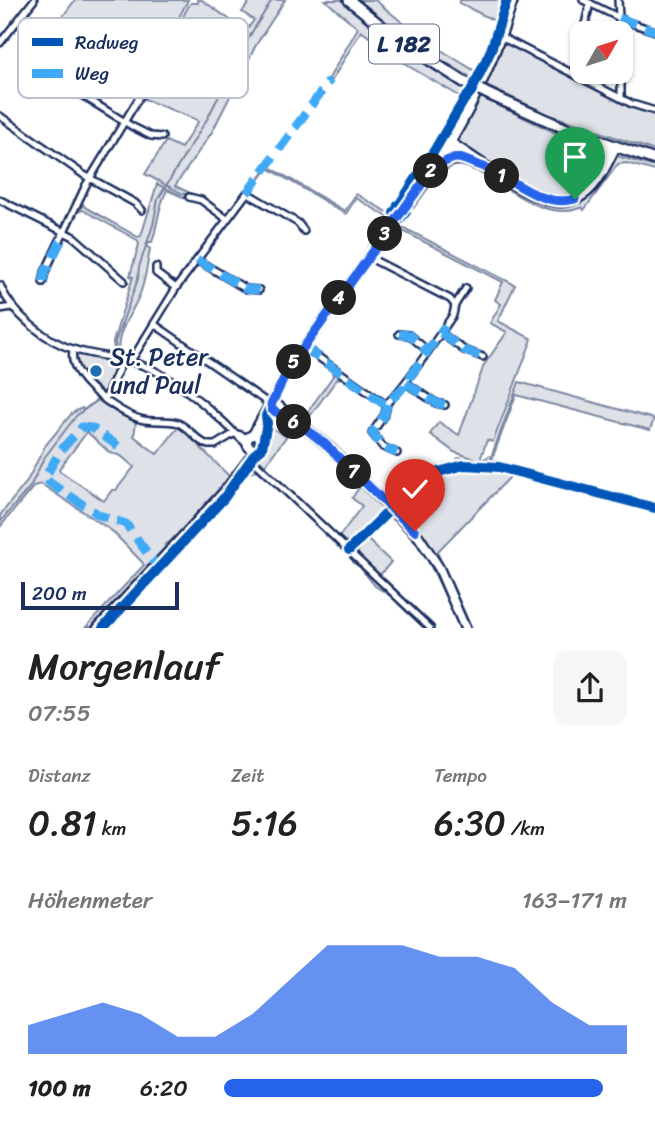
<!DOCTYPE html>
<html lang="de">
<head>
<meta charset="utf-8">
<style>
	:root { --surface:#fff; --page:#f6f6f6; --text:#222; --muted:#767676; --accent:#2563eb }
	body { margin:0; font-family:Sriracha,sans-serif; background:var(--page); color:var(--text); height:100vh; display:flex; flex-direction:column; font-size:26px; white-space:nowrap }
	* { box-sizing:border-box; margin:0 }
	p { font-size:23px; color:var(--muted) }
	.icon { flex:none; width:38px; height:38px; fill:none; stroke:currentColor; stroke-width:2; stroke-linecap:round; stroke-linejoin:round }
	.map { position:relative; height:628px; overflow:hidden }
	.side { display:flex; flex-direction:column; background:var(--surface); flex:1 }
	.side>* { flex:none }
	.needle { width:46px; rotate:51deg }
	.tools { position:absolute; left:570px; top:21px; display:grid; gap:14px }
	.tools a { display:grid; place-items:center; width:63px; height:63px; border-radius:14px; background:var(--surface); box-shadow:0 2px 5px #0004; font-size:35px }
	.scale { position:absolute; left:21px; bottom:18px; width:158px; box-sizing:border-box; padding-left:7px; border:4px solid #1b2f5e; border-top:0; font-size:19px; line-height:24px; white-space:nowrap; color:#1b2f5e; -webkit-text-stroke:5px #fff; paint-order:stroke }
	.pin { position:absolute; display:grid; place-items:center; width:60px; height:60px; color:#fff; margin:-72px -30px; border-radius:50% 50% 50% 0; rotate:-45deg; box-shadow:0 0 7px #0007 }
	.pin .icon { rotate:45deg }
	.km { position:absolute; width:35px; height:35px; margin:-18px; border-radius:50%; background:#222; color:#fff; font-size:19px; line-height:35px; text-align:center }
	.round { display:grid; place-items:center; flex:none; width:74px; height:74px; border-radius:14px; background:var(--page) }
	.overview { display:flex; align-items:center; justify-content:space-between; height:119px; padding:0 28px }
	h1 { font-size:38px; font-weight:600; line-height:52px }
	.stats { display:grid; grid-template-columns:repeat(3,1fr); gap:10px; height:119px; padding:7px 28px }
	.stats div { display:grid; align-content:center }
	.stats b { font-size:35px; font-weight:600 }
	.stats small { font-size:19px; font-weight:400 }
	.stats p { font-size:19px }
	.chart { height:196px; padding:14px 28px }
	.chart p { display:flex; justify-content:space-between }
	.chart svg { width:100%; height:126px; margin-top:7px; fill:var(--accent); opacity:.7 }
	ul { padding:0 28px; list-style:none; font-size:23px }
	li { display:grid; grid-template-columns:112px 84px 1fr; align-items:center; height:52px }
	li i { height:18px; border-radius:9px; background:var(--accent) }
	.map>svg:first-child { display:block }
	.green { fill:#dee1e7; stroke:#7c88a2; stroke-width:2; fill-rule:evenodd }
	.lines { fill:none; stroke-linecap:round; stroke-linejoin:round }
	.stream { stroke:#77839f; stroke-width:2 }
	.street-casing { stroke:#1b2f5e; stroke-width:10 }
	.secondary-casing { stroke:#1b2f5e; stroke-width:13 }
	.primary-casing { stroke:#1b2f5e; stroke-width:14 }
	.street { stroke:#fff; stroke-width:5 }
	.secondary { stroke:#fff; stroke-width:8 }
	.primary { stroke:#fff; stroke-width:9 }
	.primary-bridge-casing { stroke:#1b2f5e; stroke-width:14; stroke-linecap:butt }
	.primary-bridge { stroke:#fff; stroke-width:9 }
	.quiet { stroke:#3fa9f5; stroke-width:9; stroke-dasharray:18 9; stroke-linecap:butt }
	.cycleway-casing { stroke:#fff; stroke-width:15 }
	.cycleway { stroke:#0057b8; stroke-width:10 }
	.route-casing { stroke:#fff; stroke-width:14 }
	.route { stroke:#2563eb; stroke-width:9 }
	.poi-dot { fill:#1f6fb2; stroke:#fff; stroke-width:2.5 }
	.labels { text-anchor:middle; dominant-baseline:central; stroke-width:5; stroke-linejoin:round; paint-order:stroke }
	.shield { fill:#fff; stroke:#5f6d8e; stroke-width:2 }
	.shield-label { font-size:23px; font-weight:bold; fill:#1b2f5e }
	.poi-label { font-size:24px; fill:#1b2f5e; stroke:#fff; text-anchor:start }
	.key { fill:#fff; stroke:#bbc1cf; stroke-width:2 }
	.key-label { font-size:19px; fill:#1b2f5e }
</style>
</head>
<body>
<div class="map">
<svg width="655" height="628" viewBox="0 0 655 628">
	<rect width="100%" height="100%" fill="#fff"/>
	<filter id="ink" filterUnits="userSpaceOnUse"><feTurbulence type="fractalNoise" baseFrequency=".0143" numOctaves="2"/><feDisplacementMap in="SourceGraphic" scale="14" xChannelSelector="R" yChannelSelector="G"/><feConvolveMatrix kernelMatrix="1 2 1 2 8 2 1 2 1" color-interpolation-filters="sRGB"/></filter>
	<g filter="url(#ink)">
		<g class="green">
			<path d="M75 0H188L142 89 135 93 30 33 20 28H16L21 23 22 25 46 39Z"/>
			<path d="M197 0H202L246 31 254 20 242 12 251 0H285L256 45 212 132 175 186 201 198 181 193 145 174 166 141 181 148 198 122 197 120 144 99 147 95 145 91 188 7 191 3H198Z"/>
			<path d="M325 0H342L387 38 470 92 463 99 432 154 395 208 391 219 356 198 346 214 268 168 250 192 268 166 345 211 356 194 389 213 430 152 461 97 410 67 361 31 332 80H328L358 28Z"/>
			<path d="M356 0H375L420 37 478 73 475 80 414 43Z"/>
			<path d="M460 0H506L491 47 489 45 497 22 459 3Z"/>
			<path d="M506 41 630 106 655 114V151L548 114 484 85 500 47Z"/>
			<path d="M469 95C463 117 421 188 402 202Z"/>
			<path d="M479 96 589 149 595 161C584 236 492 167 460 145L458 137Z"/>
			<path d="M617 156 655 167V171L626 163 618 164 584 210 582 207C535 229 480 155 451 167 436 173 415 207 404 221L402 227 515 285 498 321 532 339 493 442 487 440 481 457 482 460 488 457 486 461 439 469 421 477 397 497H384L300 419 302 420 333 376 332 372 341 378 337 379 305 423 318 432 382 493C398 498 406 484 416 474L419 476 443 464 456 461 458 458 479 460 454 452 430 434 439 422 459 435 484 365 507 332 490 323 501 304 495 300 503 282 395 227 376 253V257L374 253C384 240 395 228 405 215 414 202 432 172 448 165 480 151 534 219 577 203 600 195 599 168 617 156Z"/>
			<path d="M157 184 192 201 167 190C158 206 158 225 152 242H149L147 247 150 248C148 261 146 275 142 288 135 312 114 331 119 356H115L113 342 133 277 130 276 139 244 137 240 83 210 80 211 83 204 85 207 138 237 141 236Z"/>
			<path d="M77 354 117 362 113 375 103 393 82 374 74 358Z"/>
			<path d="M519 382 654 419 650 430 516 395 492 459 528 469 526 471 492 464 490 460Z"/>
			<path d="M100 399 136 422 134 436 157 454 179 426 230 477 172 542 165 544V549L95 627H86L144 565 141 561 112 531 41 484 34 486 0 527V515L26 483 45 446 72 413 82 408 84 410ZM87 432 109 452 121 456 134 467 116 490H112L104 501 60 471 59 469Z"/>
			<path d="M284 418 318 441 381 502 382 513 353 541 345 542 339 537 362 506 352 498 361 485 325 450Z"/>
			<path d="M267 425 286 437 265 465 255 455 264 446Z"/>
			<path d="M257 467 260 469 427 627 407 612 391 596 375 586 359 566 353 563V559L310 518 306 516V513L266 476 257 470 249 473 217 512 125 610 123 608 126 605 221 503 248 468Z"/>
			<path d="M467 468 492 469 519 474 655 511 604 498 603 500 596 498V496L545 483 544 485 513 474 437 552 471 627 467 628 417 529 403 515 400 505C413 482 442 471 467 468Z"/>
			<path d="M391 515C422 526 449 599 462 627H459C445 597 421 531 389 518L381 523 382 520Z"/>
			<path d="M367 535V539L391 562 380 575 435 627 359 556 357 548Z"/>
		</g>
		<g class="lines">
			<g class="stream">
				<path d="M117 357 115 342 138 279 139 267 153 225 158 199 207 119 252 32 272 0"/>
				<path d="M0 522 30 487 44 458 76 416 99 398"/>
			</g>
			<defs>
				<g id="street">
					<path d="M583 0 628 22 655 31"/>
					<path d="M618 0 620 33"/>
					<path d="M583 33 590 3"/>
					<path d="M501 37 632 104 655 111"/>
					<path d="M0 43 34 0"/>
					<path d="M24 57 30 63 133 127 151 136 162 137"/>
					<path d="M621 69V98"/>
					<path d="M574 74 583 33"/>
					<path d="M0 116 84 175 135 203 142 210"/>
					<path d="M189 197 201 200 227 219"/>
					<path d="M0 200 74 237 124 281"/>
					<path d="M197 260 246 289 259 290"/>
					<path d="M156 267V273L176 288"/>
					<path d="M43 282 45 272 86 185 143 91"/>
					<path d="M0 285C11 313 46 342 76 350 104 358 133 358 159 373 180 385 201 401 219 418 229 426 237 437 247 444"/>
					<path d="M455 305 466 288"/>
					<path d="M0 309 12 307"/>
					<path d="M154 324 271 405"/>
					<path d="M441 333 464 350 483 357"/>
					<path d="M399 334 409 335 428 351"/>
					<path d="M304 347 385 404C397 399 442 331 453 315L455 305 450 299 368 257"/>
					<path d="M73 350C67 378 117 412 140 419 152 423 166 419 178 423 190 428 196 441 208 445H215L235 433"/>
					<path d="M131 361 176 288 247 193 298 223 304 231"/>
					<path d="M406 383 436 403 445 405"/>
					<path d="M105 399 123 360"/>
					<path d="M387 404 385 414 372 433 383 447 397 453"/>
					<path d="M238 434 249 438"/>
					<path d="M256 463 430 628"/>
					<path d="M349 550 414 486 435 473 464 465 499 467 655 508"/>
				</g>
				<g id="secondary">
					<path d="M271 405H277L330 448 419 537 439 568 465 628"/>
					<path d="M253 435 289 369 404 206C454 150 491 71 513 0"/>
					<circle cx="254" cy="442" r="7"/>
					<path d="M98 628 225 491 257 449"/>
				</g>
				<g id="primary">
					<path d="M349 0 400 41 464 82"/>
					<path d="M490 95 569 130 655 160"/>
					<path d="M583 138 594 149 600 162"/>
					<path d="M449 142C475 159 524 196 554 201 565 203 576 200 585 193 599 182 607 162 615 147"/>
					<path d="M445 149 475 164"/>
					<path d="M432 170 447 161 460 158"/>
					<path d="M597 172 607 144"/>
				</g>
			</defs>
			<use href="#street" class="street-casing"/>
			<use href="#secondary" class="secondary-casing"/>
			<use href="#primary" class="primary-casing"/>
			<use href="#street" class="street"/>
			<use href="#secondary" class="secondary"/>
			<use href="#primary" class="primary"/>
			<defs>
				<path id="primary-bridge" d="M464 82 490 95"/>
			</defs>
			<use href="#primary-bridge" class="primary-bridge-casing"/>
			<use href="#primary-bridge" class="primary-bridge"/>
			<g class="quiet">
				<path d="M619 18 655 31"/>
				<path d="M247 193 330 80"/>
				<path d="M197 260 246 289 259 290"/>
				<path d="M43 282 45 272 61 241"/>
				<path d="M441 333 464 350 483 357"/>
				<path d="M399 334 409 335 428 351"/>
				<path d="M304 347 381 402 387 404 401 390 445 326"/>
				<path d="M406 383 436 403 445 405"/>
				<path d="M387 404 385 414 372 433 383 447 397 453"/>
				<path d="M118 446 92 428 82 427 61 450 45 477 50 483 99 515 126 524 156 565"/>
			</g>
			<defs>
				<g id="cycleway">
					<path d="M394 213 434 151 464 100 471 92 491 50 507 0"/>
					<path d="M349 550 414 486 435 473 464 465 499 467 655 508"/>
					<path d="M103 628 224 498 255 454 262 448 267 423 266 416C284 374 309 338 336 301 359 270 380 240 406 212L398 205"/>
				</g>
			</defs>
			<use href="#cycleway" class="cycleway-casing"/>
			<use href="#cycleway" class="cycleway"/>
		</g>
	</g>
	<g class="lines" filter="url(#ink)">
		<defs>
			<path id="route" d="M415 531 324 443 301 425 272 410 271 405 286 374 304 347 432 170C440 165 448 158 457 158 464 158 471 163 478 165 510 174 539 209 575 199"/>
		</defs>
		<use href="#route" class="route-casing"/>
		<use href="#route" class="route"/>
	</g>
	<circle class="poi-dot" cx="96" cy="371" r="7"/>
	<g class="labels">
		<rect class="shield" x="369" y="24.5" width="70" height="39" rx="5"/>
		<g class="shield-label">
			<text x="404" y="44">L 182</text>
		</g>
		<g class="poi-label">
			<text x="110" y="357">St. Peter<tspan x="110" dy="28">und Paul</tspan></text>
		</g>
	</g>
	<rect x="18" y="18" width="230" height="80" rx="10" class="key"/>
	<rect x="32" y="38" width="31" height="8" fill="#0057b8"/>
	<rect x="32" y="69" width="31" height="9" fill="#3fa9f5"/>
	<g class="key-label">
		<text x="75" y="49">Radweg</text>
		<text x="75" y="80">Weg</text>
	</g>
</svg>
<div class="tools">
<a><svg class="needle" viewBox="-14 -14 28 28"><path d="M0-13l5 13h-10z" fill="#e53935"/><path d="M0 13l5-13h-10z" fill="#767676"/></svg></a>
</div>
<div class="scale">200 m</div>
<div class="pin" style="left:575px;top:199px;background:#1e9e55"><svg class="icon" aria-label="arrive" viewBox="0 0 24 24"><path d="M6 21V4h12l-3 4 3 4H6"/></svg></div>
<div class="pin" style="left:415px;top:531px;background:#d93025"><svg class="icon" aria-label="check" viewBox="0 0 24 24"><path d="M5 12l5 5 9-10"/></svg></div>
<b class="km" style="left:502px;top:176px">1</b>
<b class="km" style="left:431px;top:171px">2</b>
<b class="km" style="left:385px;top:234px">3</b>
<b class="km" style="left:339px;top:298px">4</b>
<b class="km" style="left:294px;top:362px">5</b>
<b class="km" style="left:294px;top:422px">6</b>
<b class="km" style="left:354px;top:472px">7</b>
</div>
<section class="side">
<div class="overview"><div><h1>Morgenlauf</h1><p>07:55</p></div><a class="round"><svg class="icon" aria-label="share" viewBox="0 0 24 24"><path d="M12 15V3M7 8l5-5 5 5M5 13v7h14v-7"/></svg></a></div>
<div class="stats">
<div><p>Distanz</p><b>0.81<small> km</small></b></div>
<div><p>Zeit</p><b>5:16</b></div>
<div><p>Tempo</p><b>6:30<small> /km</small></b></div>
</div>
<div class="chart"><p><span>Höhenmeter</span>163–171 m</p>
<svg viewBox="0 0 160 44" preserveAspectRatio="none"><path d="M0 44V34L10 30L20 26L30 30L40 38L50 38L60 30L70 18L80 6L90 6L100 6L110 10L120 10L130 14L140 26L150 34L160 34V44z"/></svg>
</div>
<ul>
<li><b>100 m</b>6:20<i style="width:94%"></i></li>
</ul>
</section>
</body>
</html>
